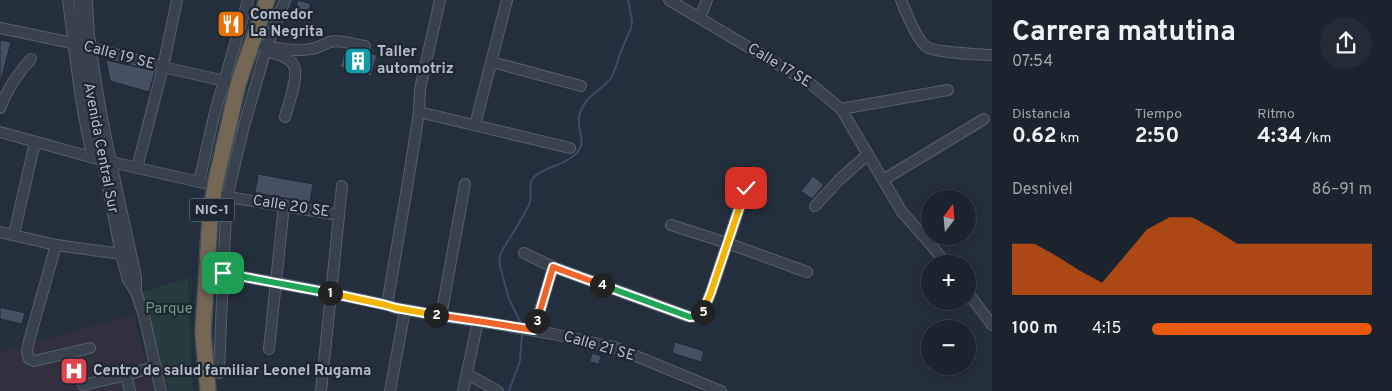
<!DOCTYPE html>
<html lang="es">
<head>
<meta charset="utf-8">
<style>
	:root { --surface:#1b232e; --page:#242b36; --text:#f1f3f6; --muted:#a0a4aa; --line:#39404a; --accent:#ea580c }
	body { margin:0; font-family:Overpass,sans-serif; background:var(--page); color:var(--text); height:100vh; display:flex; flex-direction:column; font-size:19px; white-space:nowrap }
	* { box-sizing:border-box; margin:0 }
	p { font-size:16px; color:var(--muted) }
	.icon { flex:none; width:28px; height:28px; fill:none; stroke:currentColor; stroke-width:2; stroke-linecap:round; stroke-linejoin:round }
	.map { position:relative; flex:1; overflow:hidden }
	.panel { display:flex; flex-direction:column; background:var(--surface); width:400px }
	.panel>* { flex:none }
	.needle { width:32px; rotate:16deg }
	.controls { position:absolute; left:921px; top:190px; display:grid; gap:10px }
	.controls a { display:grid; place-items:center; width:55px; height:55px; border-radius:50%; background:var(--surface); box-shadow:0 2px 12px #0003,0 0 0 1px var(--line); font-size:25px }
	.pin { position:absolute; display:grid; place-items:center; width:42px; height:42px; color:#fff; margin:-21px; border-radius:10px; box-shadow:0 2px 8px #0006 }
	.km { position:absolute; width:25px; height:25px; margin:-12px; border-radius:50%; background:#222; color:#fff; font-size:14px; line-height:25px; text-align:center }
	.round { display:grid; place-items:center; flex:none; width:52px; height:52px; border-radius:26px; background:var(--page) }
	.overview { display:flex; align-items:center; justify-content:space-between; height:85px; padding:0 20px }
	h1 { font-size:28px; font-weight:700; line-height:38px }
	.stats { display:grid; grid-template-columns:repeat(3,1fr); gap:8px; height:85px; padding:5px 20px }
	.stats div { display:grid; align-content:center }
	.stats b { font-size:21px; font-weight:700 }
	.stats small { font-size:14px; font-weight:400 }
	.stats p { font-size:14px }
	.chart { height:140px; padding:10px 20px }
	.chart p { display:flex; justify-content:space-between }
	.chart svg { width:100%; height:90px; margin-top:5px; fill:var(--accent); opacity:.7 }
	ul { padding:0 20px; list-style:none; font-size:16px }
	li { display:grid; grid-template-columns:80px 60px 1fr; align-items:center; height:38px }
	li i { height:12px; border-radius:6px; background:var(--accent) }
	main { display:flex; flex:1; min-height:0 }
	.map>svg:first-child { display:block }
	.medical { fill:#32303f }
	.green { fill:#263c3f }
	.lines { fill:none; stroke-linecap:round; stroke-linejoin:round }
	.stream { stroke:#394c67; stroke-width:2 }
	.building { fill:#455162; stroke:#1f2835 }
	.minor-casing { stroke:#565f6c; stroke-width:12 }
	.highway-casing { stroke:#434c59; stroke-width:18 }
	.minor { stroke:#38414e; stroke-width:10 }
	.highway { stroke:#746855; stroke-width:15 }
	.split-1-casing { stroke:#fff; stroke-width:10 }
	.split-2-casing { stroke:#fff; stroke-width:10 }
	.split-3-casing { stroke:#fff; stroke-width:10 }
	.split-4-casing { stroke:#fff; stroke-width:10 }
	.split-5-casing { stroke:#fff; stroke-width:10 }
	.split-6-casing { stroke:#fff; stroke-width:10 }
	.split-1 { stroke:#22a559; stroke-width:6 }
	.split-2 { stroke:#f5b400; stroke-width:6 }
	.split-3 { stroke:#f0652b; stroke-width:6 }
	.split-4 { stroke:#f0652b; stroke-width:6 }
	.split-5 { stroke:#22a559; stroke-width:6 }
	.split-6 { stroke:#f5b400; stroke-width:6 }
	.labels { text-anchor:middle; dominant-baseline:central; stroke-width:4.5; stroke-linejoin:round; paint-order:stroke }
	.shield { fill:#1d2633; stroke:#878f9c; stroke-width:1 }
	.shield-label { font-size:14px; font-weight:bold; fill:#b4bcc9 }
	.poi-label { font-size:15px; font-weight:bold; fill:#b4bcc9; stroke:#1d2633; text-anchor:start }
	.street-label { font-size:15px; fill:#b4bcc9; stroke:#1d2633 }
	.park-label { font-size:15px; fill:#6b9a76; stroke:#1d2633 }
</style>
</head>
<body>
<main>
<div class="map">
<svg width="992" height="391" viewBox="0 0 992 391">
	<rect width="100%" height="100%" fill="#242f3e"/>
	<path class="medical" d="M133 315 155 391H0V352Z"/>
	<path class="green" d="M188 278 193 391H169L142 292Z"/>
	<g class="lines">
		<g class="stream">
			<path d="M521 323 509 299 500 266C499 261 499 256 502 251 511 235 521 221 529 205 534 195 526 184 535 176 548 165 572 164 580 148 586 138 573 124 582 108 589 93 603 90 611 78 616 69 618 59 622 49 625 42 628 35 631 28L632 21 628 0"/>
			<path d="M509 391 520 361 522 335"/>
		</g>
	</g>
	<g class="building">
		<path d="M298 0 311 4 306 19 293 15Z"/>
		<path d="M0 40 11 42 0 84Z"/>
		<path d="M346 46 377 55 371 76 340 67Z"/>
		<path d="M106 60 155 71 149 92 110 81Z"/>
		<path d="M258 174 313 184 310 202 255 193Z"/>
		<path d="M813 176 824 185 812 199 801 191Z"/>
		<path d="M0 307 25 313 22 324 0 319Z"/>
		<path d="M675 342 704 351 701 362 672 353Z"/>
		<path d="M592 353 601 356 599 364 590 362Z"/>
	</g>
	<g class="lines">
		<defs>
			<g id="minor">
				<path d="M68 0C75 53 80 106 93 158"/>
				<path d="M79 0 83 62 121 254 128 280 136 292 144 316 161 391"/>
				<path d="M87 0C88 16 88 33 91 49 101 126 120 202 136 277V292"/>
				<path d="M669 0 811 84 841 109 902 212 933 247 946 264"/>
				<path d="M901 0C905 10 918 42 927 47 936 53 979 54 992 55"/>
				<path d="M700 18 707 0"/>
				<path d="M0 28 82 45 163 67 238 84"/>
				<path d="M252 44C272 47 292 52 311 49 318 48 324 44 330 42 340 39 355 45 365 46"/>
				<path d="M267 51C276 54 290 57 294 66 299 77 288 105 285 117"/>
				<path d="M492 62 581 86"/>
				<path d="M0 108C7 90 18 73 31 59"/>
				<path d="M841 109 948 90"/>
				<path d="M419 112 570 148"/>
				<path d="M475 125 507 0"/>
				<path d="M0 132 98 159"/>
				<path d="M111 162 204 183"/>
				<path d="M137 168 163 67 177 0"/>
				<path d="M883 180 984 119"/>
				<path d="M199 182 215 112 248 0"/>
				<path d="M222 196 339 215"/>
				<path d="M815 206 839 180 868 154"/>
				<path d="M671 225 727 243 807 272"/>
				<path d="M0 232 56 245 121 254"/>
				<path d="M14 234 35 142"/>
				<path d="M56 245 29 341 27 352 29 359 34 361 90 348"/>
				<path d="M524 253 553 267 690 317 699 316 704 310 711 292 746 188"/>
				<path d="M207 270 331 293 387 305 396 308 441 316 484 322 553 334 614 347 721 391"/>
				<path d="M968 293 992 325"/>
				<path d="M387 305 408 182 419 112 420 89 440 0"/>
				<path d="M441 316 465 184"/>
				<path d="M534 330 553 267"/>
				<path d="M269 349 284 205"/>
				<path d="M219 373 223 273 227 197 244 126 267 46 285 0"/>
				<path d="M467 374 498 391"/>
				<path d="M126 375 156 366"/>
				<path d="M83 385 126 375 130 391"/>
				<path d="M321 391 342 186"/>
				<path d="M390 391 405 310"/>
				<path d="M463 391 478 321"/>
			</g>
			<path id="highway" d="M208 391 203 332 210 219 215 185 238 84 267 0"/>
		</defs>
		<use href="#minor" class="minor-casing"/>
		<use href="#highway" class="highway-casing"/>
		<use href="#minor" class="minor"/>
		<use href="#highway" class="highway"/>
	</g>
	<g class="lines">
		<defs>
			<path id="split-1" d="M223 273 330 293"/>
			<path id="split-2" d="M330 293 386 305 396 308 436 315"/>
			<path id="split-3" d="M436 315 484 322 534 330 537 321"/>
			<path id="split-4" d="M537 321 553 267 602 285"/>
			<path id="split-5" d="M602 285 690 317 699 316 703 312"/>
			<path id="split-6" d="M703 312 711 292 746 188"/>
		</defs>
		<use href="#split-1" class="split-1-casing"/>
		<use href="#split-2" class="split-2-casing"/>
		<use href="#split-3" class="split-3-casing"/>
		<use href="#split-4" class="split-4-casing"/>
		<use href="#split-5" class="split-5-casing"/>
		<use href="#split-6" class="split-6-casing"/>
		<use href="#split-1" class="split-1"/>
		<use href="#split-2" class="split-2"/>
		<use href="#split-3" class="split-3"/>
		<use href="#split-4" class="split-4"/>
		<use href="#split-5" class="split-5"/>
		<use href="#split-6" class="split-6"/>
	</g>
	<defs>
		<symbol id="restaurant-square" viewBox="-11 -11 22 22"><rect x="-9" y="-9" width="18" height="18" rx="4" fill="#e8710a" stroke="#1d2633"/><path d="M-5-6h1v4h1v-4h1v4h1v-4h1v5L-1.5 .5V6h-2V.5L-5-1ZM5-6V6H3V1.5H1.5Q1.5-4 5-6Z" fill="#fff"/></symbol>
		<symbol id="building-square" viewBox="-11 -11 22 22"><rect x="-9" y="-9" width="18" height="18" rx="4" fill="#0f9aa8" stroke="#1d2633"/><path d="M-4-6H4V6H1V3H-1V6H-4ZM-2.5-4.3h1.7v1.8h-1.7ZM.8-4.3h1.7v1.8H.8ZM-2.5-1h1.7V.8h-1.7ZM.8-1h1.7V.8H.8Z" fill="#fff"/></symbol>
		<symbol id="hospital-square" viewBox="-11 -11 22 22"><rect x="-9" y="-9" width="18" height="18" rx="4" fill="#e0444e" stroke="#1d2633"/><path d="M-5-5h3v3.5h4V-5h3V5h-3V1.5h-4V5h-3Z" fill="#fff"/></symbol>
	</defs>
	<g fill-rule="evenodd">
		<use href="#restaurant-square" x="215" y="8" width="32" height="32"/>
		<use href="#building-square" x="342" y="45" width="32" height="32"/>
		<use href="#hospital-square" x="58" y="355" width="32" height="32"/>
	</g>
	<g class="labels">
		<rect class="shield" x="189.5" y="198.5" width="45" height="23" rx="4"/>
		<g class="shield-label">
			<text x="212" y="210">NIC-1</text>
		</g>
		<g class="poi-label">
			<text x="250" y="15">Comedor<tspan x="250" dy="17">La Negrita</tspan></text>
			<text x="377" y="52">Taller<tspan x="377" dy="17">automotriz</tspan></text>
			<text x="93" y="371">Centro de salud familiar Leonel Rugama</text>
		</g>
		<g class="street-label">
			<text transform="translate(119 56) rotate(15)">Calle 19 SE</text>
			<text transform="translate(779 66) rotate(31)">Calle 17 SE</text>
			<text transform="translate(100 148) rotate(79)">Avenida Central Sur</text>
			<text transform="translate(291 207) rotate(9)">Calle 20 SE</text>
			<text transform="translate(599 347) rotate(16)">Calle 21 SE</text>
		</g>
		<g class="park-label">
			<text x="169" y="309">Parque</text>
		</g>
	</g>
</svg>
<div class="controls">
<a><svg class="needle" viewBox="-14 -14 28 28"><path d="M0-13l5 13h-10z" fill="#e53935"/><path d="M0 13l5-13h-10z" fill="#a0a4aa"/></svg></a>
<a>+</a>
<a>−</a>
</div>
<div class="pin" style="left:223px;top:273px;background:#1e9e55"><svg class="icon" aria-label="arrive" viewBox="0 0 24 24"><path d="M6 21V4h12l-3 4 3 4H6"/></svg></div>
<div class="pin" style="left:746px;top:188px;background:#d93025"><svg class="icon" aria-label="check" viewBox="0 0 24 24"><path d="M5 12l5 5 9-10"/></svg></div>
<b class="km" style="left:330px;top:293px">1</b>
<b class="km" style="left:436px;top:315px">2</b>
<b class="km" style="left:537px;top:321px">3</b>
<b class="km" style="left:602px;top:285px">4</b>
<b class="km" style="left:703px;top:312px">5</b>
</div>
<section class="panel">
<div class="overview"><div><h1>Carrera matutina</h1><p>07:54</p></div><a class="round"><svg class="icon" aria-label="share" viewBox="0 0 24 24"><path d="M12 15V3M7 8l5-5 5 5M5 13v7h14v-7"/></svg></a></div>
<div class="stats">
<div><p>Distancia</p><b>0.62<small> km</small></b></div>
<div><p>Tiempo</p><b>2:50</b></div>
<div><p>Ritmo</p><b>4:34<small> /km</small></b></div>
</div>
<div class="chart"><p><span>Desnivel</span>86–91 m</p>
<svg viewBox="0 0 160 44" preserveAspectRatio="none"><path d="M0 44V19L10 19L20 25L30 32L40 38L50 25L60 12L70 6L80 6L90 12L100 19L110 19L120 19L130 19L140 19L150 19L160 19V44z"/></svg>
</div>
<ul>
<li><b>100 m</b>4:15<i style="width:100%"></i></li>
</ul>
</section>
</main>
</body>
</html>
